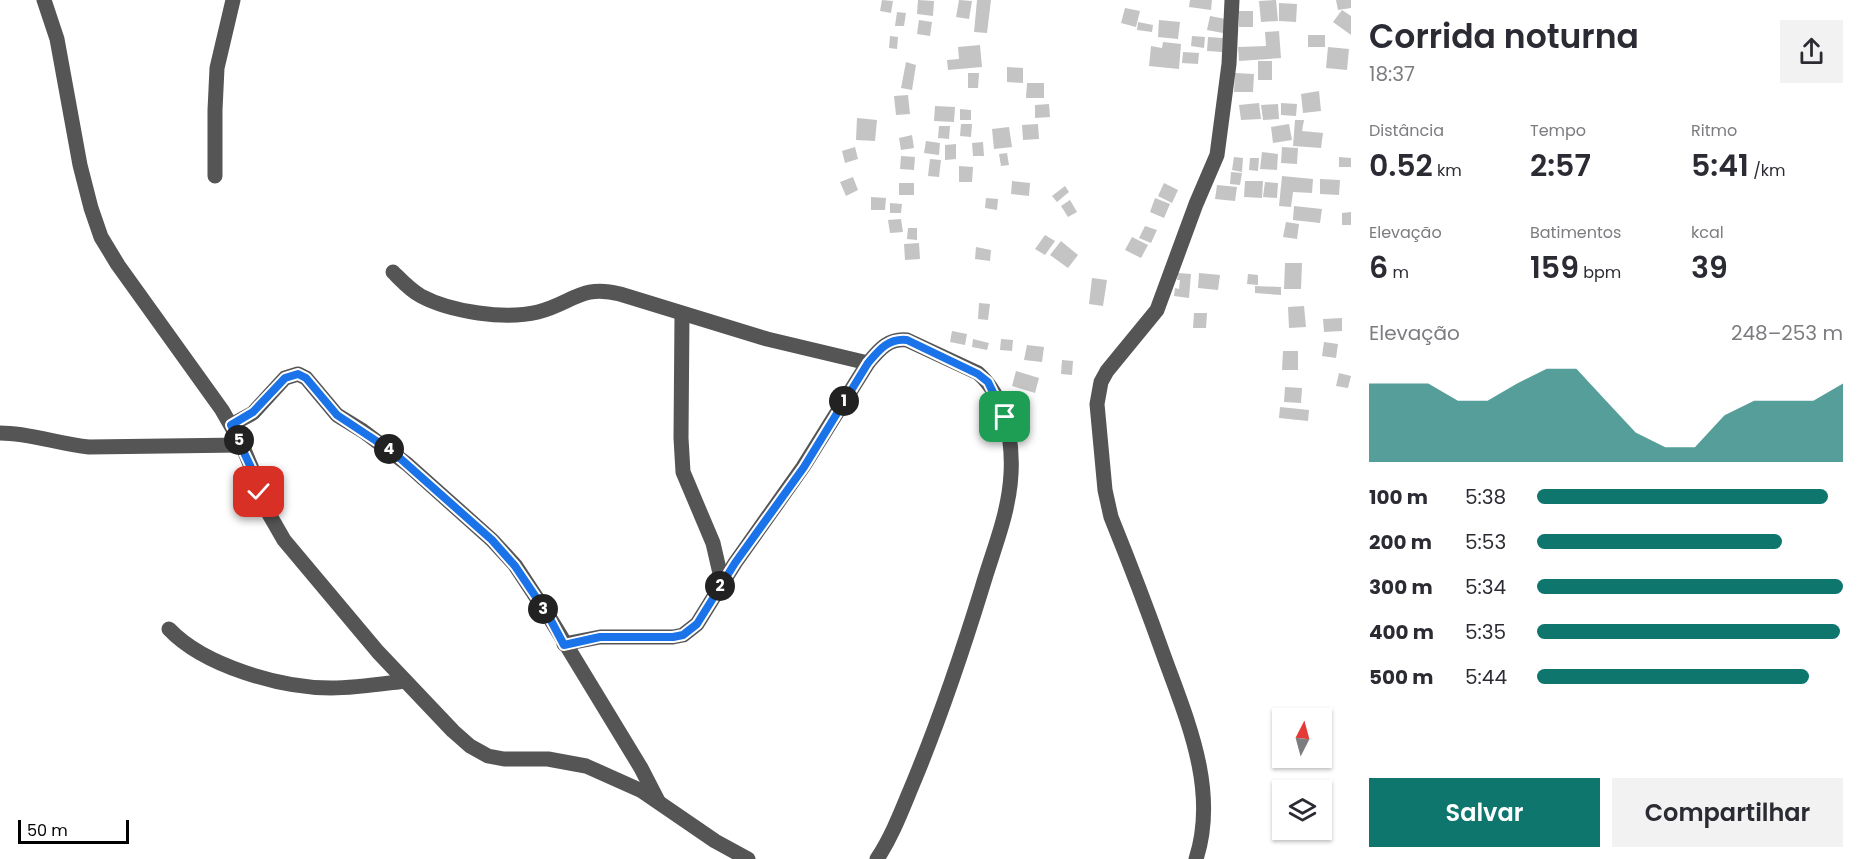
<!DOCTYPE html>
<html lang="pt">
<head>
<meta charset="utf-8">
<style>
	:root { --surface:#fff; --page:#f2f2f3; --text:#2b2b33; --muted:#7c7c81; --accent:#0f766e }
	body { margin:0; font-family:Poppins,sans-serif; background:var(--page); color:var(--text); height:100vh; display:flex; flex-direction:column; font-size:22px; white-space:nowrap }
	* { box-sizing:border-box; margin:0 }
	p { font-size:20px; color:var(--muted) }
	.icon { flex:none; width:33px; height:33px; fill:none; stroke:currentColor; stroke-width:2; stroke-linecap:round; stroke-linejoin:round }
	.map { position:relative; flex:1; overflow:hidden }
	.panel { display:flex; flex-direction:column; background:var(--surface); width:510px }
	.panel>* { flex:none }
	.needle { width:39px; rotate:6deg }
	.tools { position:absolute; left:1272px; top:708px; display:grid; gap:12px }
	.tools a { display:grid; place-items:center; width:60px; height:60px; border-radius:0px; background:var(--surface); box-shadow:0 2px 4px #0004; font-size:30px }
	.scale { position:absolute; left:18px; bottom:15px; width:111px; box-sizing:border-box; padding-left:6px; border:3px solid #000; border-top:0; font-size:16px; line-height:21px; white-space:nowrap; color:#000; -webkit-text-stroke:4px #fff; paint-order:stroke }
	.pin { position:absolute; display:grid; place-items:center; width:51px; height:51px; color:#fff; margin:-26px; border-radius:12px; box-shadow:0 3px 9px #0006 }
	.km { position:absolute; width:30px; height:30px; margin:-15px; border-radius:50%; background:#222; color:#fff; font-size:16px; line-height:30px; text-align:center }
	.round { display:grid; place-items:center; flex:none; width:63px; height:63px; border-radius:0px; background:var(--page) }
	.head { display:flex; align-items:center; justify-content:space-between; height:102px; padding:0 18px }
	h1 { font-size:33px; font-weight:600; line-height:45px }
	.metrics { display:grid; grid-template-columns:repeat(3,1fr); gap:9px; height:102px; padding:6px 18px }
	.metrics div { display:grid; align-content:center }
	.metrics b { font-size:30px; font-weight:600 }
	.metrics small { font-size:16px; font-weight:400 }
	.metrics p { font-size:16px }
	.chart { height:168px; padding:12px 18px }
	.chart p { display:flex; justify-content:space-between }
	.chart svg { width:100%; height:108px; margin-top:6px; fill:var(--accent); opacity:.7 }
	.cta { display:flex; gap:12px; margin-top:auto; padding:12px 18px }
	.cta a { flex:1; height:69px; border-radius:0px; background:var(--accent); color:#fff; font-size:24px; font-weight:600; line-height:69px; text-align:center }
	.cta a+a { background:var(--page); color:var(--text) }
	ul { padding:0 18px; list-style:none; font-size:20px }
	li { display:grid; grid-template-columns:96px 72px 1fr; align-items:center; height:45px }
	li i { height:15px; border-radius:8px; background:var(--accent) }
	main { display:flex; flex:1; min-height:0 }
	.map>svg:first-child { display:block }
	.building { fill:#c4c4c4 }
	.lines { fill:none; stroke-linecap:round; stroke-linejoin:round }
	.minor { stroke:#555; stroke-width:15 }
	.route-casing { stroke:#fff; stroke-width:12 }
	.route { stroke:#1a73e8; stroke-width:8 }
</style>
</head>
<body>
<main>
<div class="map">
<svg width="1351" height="859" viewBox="0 0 1351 859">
	<rect width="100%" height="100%" fill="#fff"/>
	<g class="building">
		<path d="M882 0 893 1 891 13 880 11Z"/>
		<path d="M918 0 934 1 933 16 917 14Z"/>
		<path d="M959 0 972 1 969 19 956 17Z"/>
		<path d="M977 0H991L987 33 974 32Z"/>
		<path d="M1190 0H1212L1211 10 1189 7Z"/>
		<path d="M1276 0 1278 21 1261 22 1259 1Z"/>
		<path d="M1336 0H1351V8L1338 10Z"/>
		<path d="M1279 3 1297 4 1296 22 1279 21Z"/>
		<path d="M1125 8 1140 11 1136 27 1121 23Z"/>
		<path d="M1342 10 1351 16V35L1333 22Z"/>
		<rect x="1239" y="11" width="14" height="16"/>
		<path d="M897 12 906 13 904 26H895Z"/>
		<path d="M1210 16 1226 19 1223 33 1207 30Z"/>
		<path d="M919 20 932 22 930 36 917 34Z"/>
		<path d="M1159 20 1180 22 1178 39 1158 37Z"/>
		<path d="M1138 22 1153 25 1152 32 1137 30Z"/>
		<path d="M1279 31 1281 58 1239 61 1238 47 1266 46 1265 32Z"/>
		<rect x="1308" y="35" width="17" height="12"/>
		<path d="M890 36 898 37 897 49 889 48Z"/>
		<path d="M1192 36 1205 37 1204 48 1191 46Z"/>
		<path d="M1208 37 1223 38 1222 52 1207 51Z"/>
		<path d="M1163 42 1181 44 1179 69 1149 66 1151 46 1162 48Z"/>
		<path d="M980 45 982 67 948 70 947 60 959 59 958 47Z"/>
		<path d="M1328 47 1349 49 1347 70 1326 68Z"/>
		<path d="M1183 52 1199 53 1198 64 1182 63Z"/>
		<rect x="1258" y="61" width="14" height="19"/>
		<path d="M906 62 916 65 912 90 901 88Z"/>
		<path d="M1007 67 1023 68V83L1007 82Z"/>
		<path d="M968 73H979L978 88H968Z"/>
		<path d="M1235 73 1254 74 1253 92H1234Z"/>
		<path d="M1027 83H1044V98H1026Z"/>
		<path d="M1319 91 1321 111 1303 113 1301 94Z"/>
		<path d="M908 95 910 114 896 115 894 96Z"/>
		<path d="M1259 103 1261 119 1241 120 1239 105Z"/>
		<path d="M1281 103 1297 104 1296 116 1281 115Z"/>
		<path d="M1049 104 1050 117 1035 118V105Z"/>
		<path d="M1278 104 1279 119 1263 120 1261 105Z"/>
		<path d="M935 106 955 107 954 122 934 121Z"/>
		<path d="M960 109 971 110V120H960Z"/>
		<path d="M857 118 877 120 875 141 856 140Z"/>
		<path d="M1295 120H1304L1302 131 1323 133 1321 148 1293 146Z"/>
		<path d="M961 124H972L971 137 960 136Z"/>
		<path d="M1038 124 1039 139 1023 140 1022 125Z"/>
		<path d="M1289 124 1292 140 1273 143 1271 127Z"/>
		<path d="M939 126H950L949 139 938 138Z"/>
		<path d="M1009 127 1012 147 994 149 992 129Z"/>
		<path d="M912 135 914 148 901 150 899 138Z"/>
		<path d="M926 141 940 143 939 155 924 153Z"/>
		<path d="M983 142 984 156H973L972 143Z"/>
		<path d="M956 144V159L945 160V145Z"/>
		<path d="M855 147 858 159 845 163 842 151Z"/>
		<path d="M1282 147 1298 148 1297 164 1281 163Z"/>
		<path d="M1262 152 1278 154 1277 170 1260 169Z"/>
		<path d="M1007 153 1009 165 1001 166 999 154Z"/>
		<path d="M901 156 915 157 914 170 900 169Z"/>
		<path d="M1234 157 1243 158 1242 172 1232 170Z"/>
		<path d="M1339 157 1351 158V167H1339Z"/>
		<path d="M1250 158H1259L1258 171 1249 170Z"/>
		<path d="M930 159 941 160 939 177 928 176Z"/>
		<path d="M959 166 973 167 972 182H959Z"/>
		<path d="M1231 172 1242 173 1240 185 1230 184Z"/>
		<path d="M1282 176 1313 179 1312 193 1293 192 1291 207 1279 206Z"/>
		<path d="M853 177 858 190 846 196 840 182Z"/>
		<path d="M1320 179 1340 180 1339 195 1320 194Z"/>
		<path d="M1012 181 1030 183 1029 196 1011 194Z"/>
		<path d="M1245 181H1263L1262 198 1244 197Z"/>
		<path d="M1265 182 1278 183 1277 198 1263 197Z"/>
		<rect x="899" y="183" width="15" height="12"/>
		<path d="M1164 183 1178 190 1172 203 1158 196Z"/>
		<path d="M1217 185 1237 187 1235 201 1215 199Z"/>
		<path d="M1065 186 1069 192 1057 202 1052 196Z"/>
		<path d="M871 197 886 198 885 210H871Z"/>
		<path d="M986 198 998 199 997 210 985 208Z"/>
		<path d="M1155 198 1170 204 1164 218 1150 212Z"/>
		<path d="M1070 200 1077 212 1068 217 1061 206Z"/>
		<path d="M890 203 902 204 901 213H890Z"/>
		<path d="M1294 206 1322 209 1320 223 1293 220Z"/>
		<path d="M1351 212V225H1342V213Z"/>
		<path d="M901 219 903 232 890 233 888 220Z"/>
		<path d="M1286 222 1299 224 1297 239 1283 237Z"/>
		<path d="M1145 226 1157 230 1151 243 1139 238Z"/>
		<path d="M908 228H917V240L907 239Z"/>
		<path d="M1045 235 1055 241 1045 255 1035 249Z"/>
		<path d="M1132 237 1148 245 1141 258 1125 250Z"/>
		<path d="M1061 241 1078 255 1068 268 1050 255Z"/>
		<path d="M919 243 920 259 905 260 904 244Z"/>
		<path d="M976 247 991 250 990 261 975 259Z"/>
		<path d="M1285 263H1302L1301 289H1284Z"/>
		<path d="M1178 273 1191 274 1189 298 1174 296 1175 288 1179 289 1180 280H1177Z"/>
		<path d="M1199 273 1220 275 1218 290 1198 288Z"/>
		<path d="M1248 274 1258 275V285L1247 284Z"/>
		<path d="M1092 278 1107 280 1103 306 1089 304Z"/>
		<path d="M1255 286 1281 287V295L1255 293Z"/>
		<path d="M979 303 990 304 988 320 978 319Z"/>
		<path d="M1304 306 1306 327 1289 328 1288 307Z"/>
		<path d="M1194 313H1207L1206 328H1193Z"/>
		<path d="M1342 318V331L1324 332 1323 319Z"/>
		<path d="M952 331 967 334 965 345 950 342Z"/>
		<path d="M973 339 989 343 987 350 972 347Z"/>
		<path d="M1001 339 1013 340 1012 351 1000 350Z"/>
		<path d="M1324 342 1338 344 1336 358 1322 356Z"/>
		<path d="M1027 345 1044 347 1042 362 1024 360Z"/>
		<path d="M1283 351H1298V370H1282Z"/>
		<path d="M1062 360 1073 361 1072 375 1061 374Z"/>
		<path d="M1016 371 1039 378 1035 393 1012 386Z"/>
		<path d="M1339 373 1351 376 1348 388 1336 386Z"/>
		<path d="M1285 387 1302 388 1301 403 1284 402Z"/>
		<path d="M1280 407 1309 410 1308 421 1279 418Z"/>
	</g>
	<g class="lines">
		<g class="minor">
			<path d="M44 0 57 39 80 165 91 208 101 237 118 265 222 410 242 445 255 476 265 507 284 540 378 652 453 731 470 746 488 756 504 759H548L586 766 642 791 715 841 748 859"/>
			<path d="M215 176V110L217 68 233 0"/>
			<path d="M393 272C402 281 410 290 421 296 451 312 505 320 538 312 573 303 581 284 620 294L767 339 868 363"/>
			<path d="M682 314 681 438 683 472 713 543 722 582"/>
			<path d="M231 425 253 413 285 378 298 374 306 378 337 415 363 431 407 464 492 540 515 565 548 615 641 768 658 801"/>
			<path d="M0 433C31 433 58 444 89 447L242 445"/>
			<path d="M169 629C204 666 281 688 331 688 356 688 381 684 405 681"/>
			<path d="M564 644 600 637H673L683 635 697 624 735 563 803 467 868 363C879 350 888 338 907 340L978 373C1005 397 1013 439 1011 474 1009 514 993 550 982 588 962 653 940 718 914 781 903 807 893 835 877 859"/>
			<path d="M1196 859C1218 791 1188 722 1165 659 1148 611 1130 564 1111 517L1105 490 1097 404 1101 382 1107 371 1157 310 1196 204 1217 155 1229 64 1232 0"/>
		</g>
	</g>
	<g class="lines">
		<defs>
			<path id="route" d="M259 492 255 476 231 425 253 412 285 378 298 374 306 378 337 415 393 452 492 540 515 566 548 615 564 645 600 637H673L683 635 697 624 735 563 804 467 868 363C879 350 888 338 907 340L978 374 988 382 1005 417"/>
		</defs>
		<use href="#route" class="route-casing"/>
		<use href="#route" class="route"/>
	</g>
</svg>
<div class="tools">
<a><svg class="needle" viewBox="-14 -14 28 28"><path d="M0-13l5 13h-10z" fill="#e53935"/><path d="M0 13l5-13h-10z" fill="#7c7c81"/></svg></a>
<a><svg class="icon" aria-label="layers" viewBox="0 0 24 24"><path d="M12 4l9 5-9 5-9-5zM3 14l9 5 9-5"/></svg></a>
</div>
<div class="scale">50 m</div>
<div class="pin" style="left:1005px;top:417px;background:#1e9e55"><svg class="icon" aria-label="arrive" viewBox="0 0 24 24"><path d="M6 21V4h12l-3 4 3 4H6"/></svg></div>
<div class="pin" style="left:259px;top:492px;background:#d93025"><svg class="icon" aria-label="check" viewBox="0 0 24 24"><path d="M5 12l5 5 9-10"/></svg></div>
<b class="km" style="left:844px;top:401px">1</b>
<b class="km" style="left:720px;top:586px">2</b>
<b class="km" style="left:543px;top:609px">3</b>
<b class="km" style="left:389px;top:449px">4</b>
<b class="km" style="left:239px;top:440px">5</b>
</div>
<section class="panel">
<div class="head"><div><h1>Corrida noturna</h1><p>18:37</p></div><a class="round"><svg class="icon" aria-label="share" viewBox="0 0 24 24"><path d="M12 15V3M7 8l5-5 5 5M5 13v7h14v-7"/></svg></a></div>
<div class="metrics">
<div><p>Distância</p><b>0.52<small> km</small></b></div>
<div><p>Tempo</p><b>2:57</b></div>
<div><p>Ritmo</p><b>5:41<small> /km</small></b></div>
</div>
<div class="metrics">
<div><p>Elevação</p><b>6<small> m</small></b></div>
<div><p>Batimentos</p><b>159<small> bpm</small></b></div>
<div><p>kcal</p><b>39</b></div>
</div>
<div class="chart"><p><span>Elevação</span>248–253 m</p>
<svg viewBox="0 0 160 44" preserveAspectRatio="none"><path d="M0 44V12L10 12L20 12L30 19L40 19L50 12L60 6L70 6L80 19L90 32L100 38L110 38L120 25L130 19L140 19L150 19L160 12V44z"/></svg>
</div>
<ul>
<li><b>100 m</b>5:38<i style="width:95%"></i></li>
<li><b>200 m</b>5:53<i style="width:80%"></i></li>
<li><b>300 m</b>5:34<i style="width:100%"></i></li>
<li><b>400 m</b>5:35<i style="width:99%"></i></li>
<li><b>500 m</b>5:44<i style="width:89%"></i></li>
</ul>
<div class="cta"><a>Salvar</a><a>Compartilhar</a></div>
</section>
</main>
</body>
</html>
